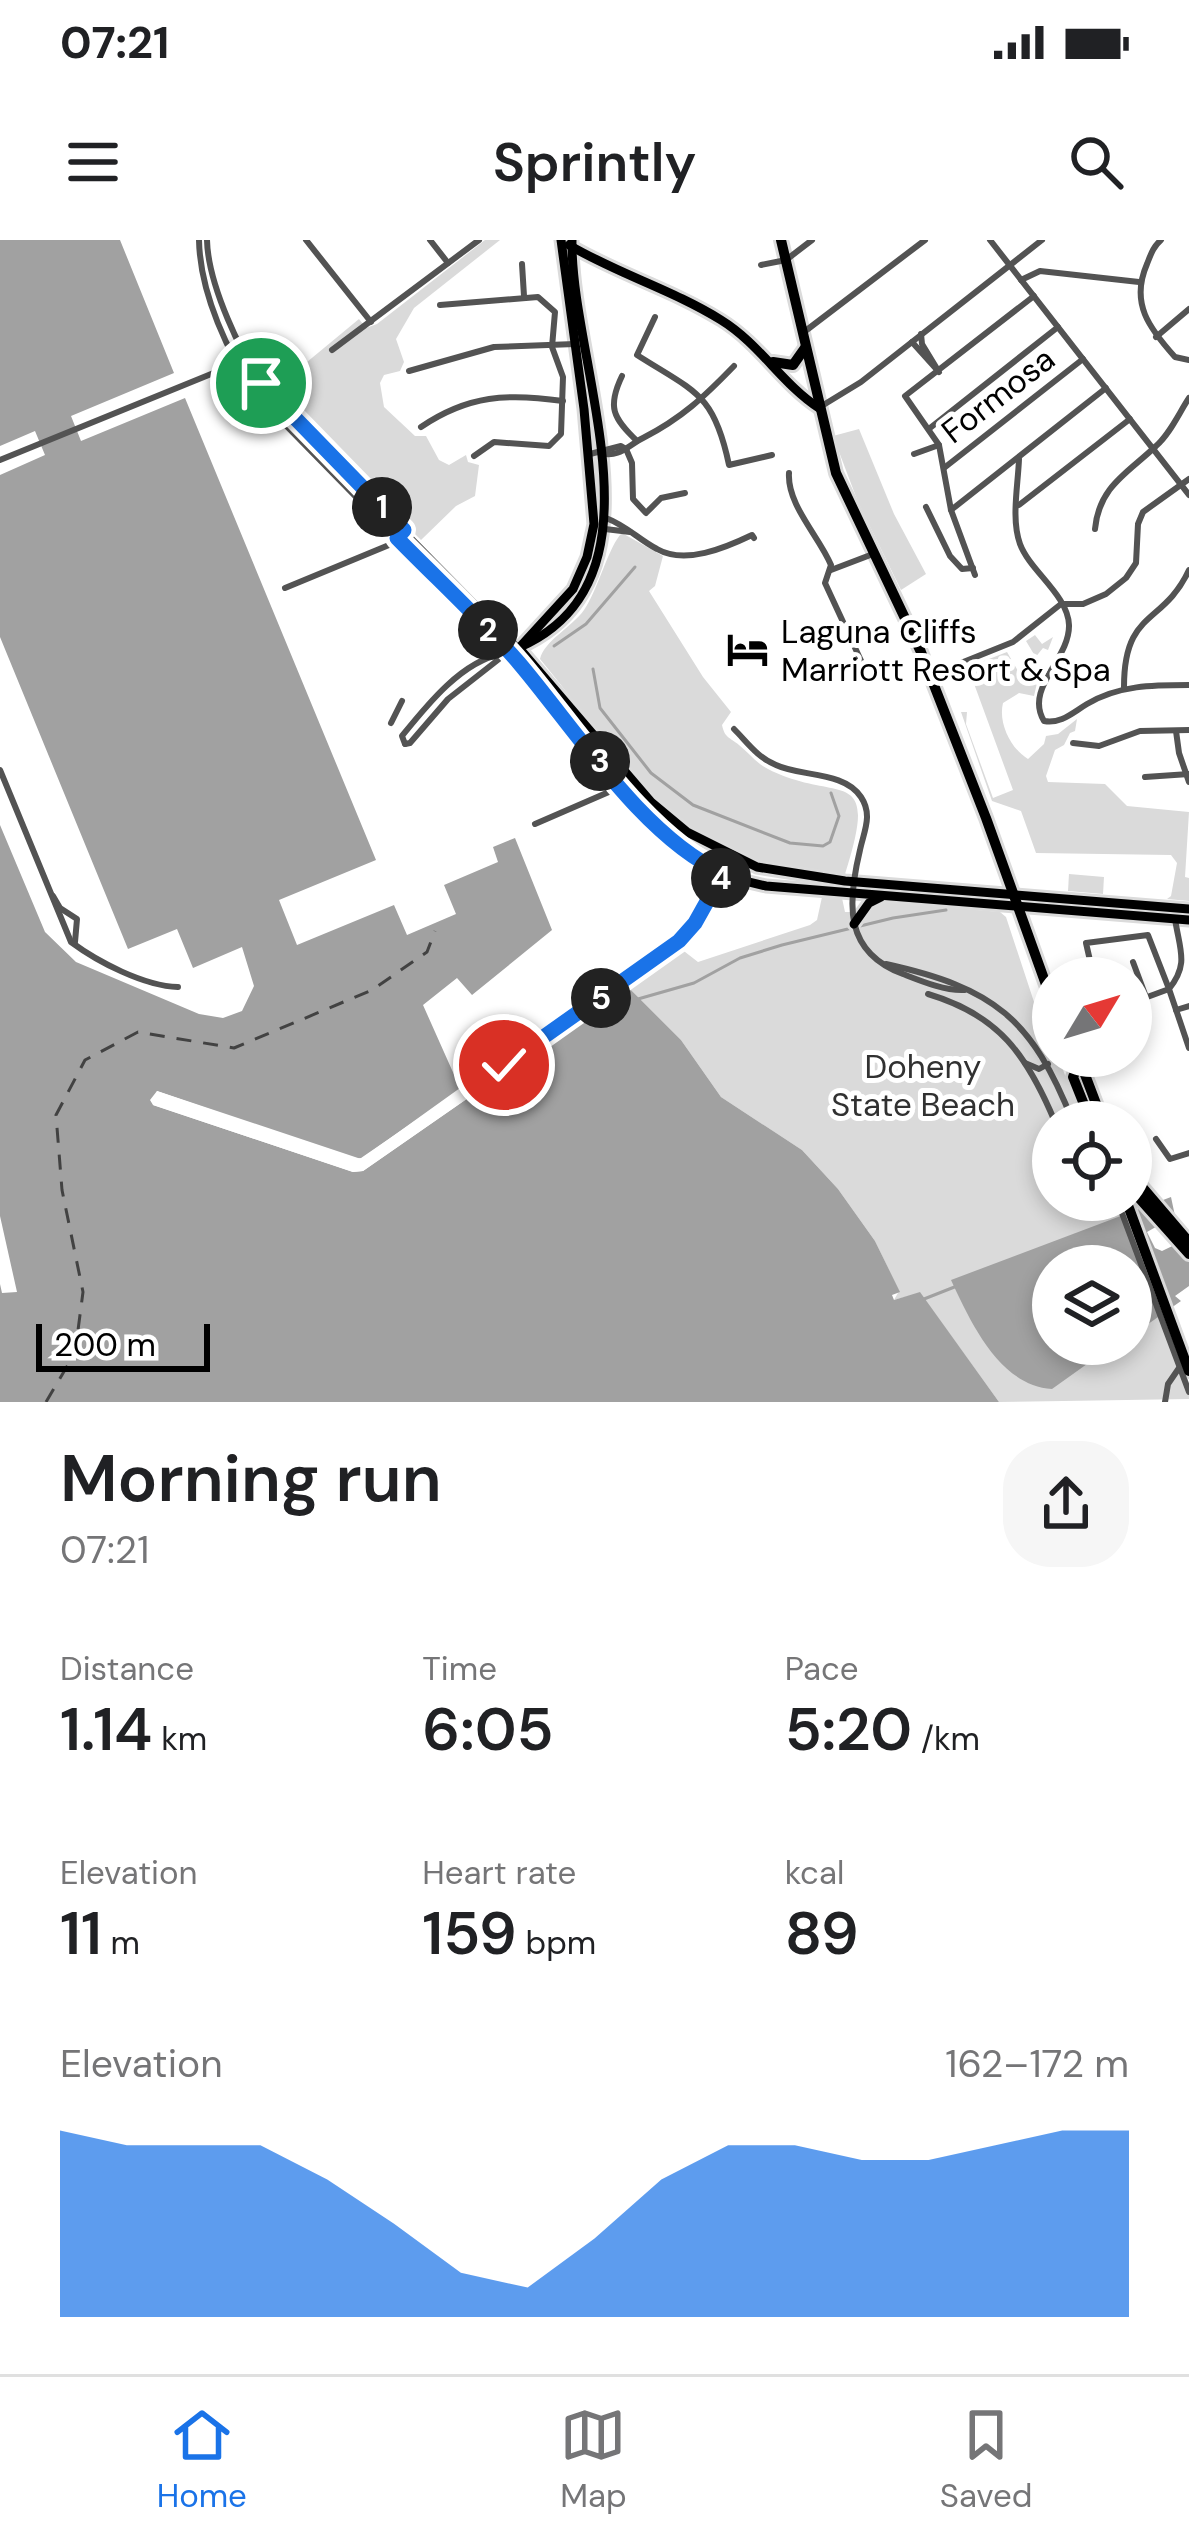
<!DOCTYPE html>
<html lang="en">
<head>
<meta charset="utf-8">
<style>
	:root { --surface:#fff; --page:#f6f6f6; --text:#202124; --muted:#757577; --line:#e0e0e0; --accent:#1a73e8 }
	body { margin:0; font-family:"DM Sans",sans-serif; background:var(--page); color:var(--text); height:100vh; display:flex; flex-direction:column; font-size:45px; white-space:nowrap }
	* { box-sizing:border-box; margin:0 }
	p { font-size:39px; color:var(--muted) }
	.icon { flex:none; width:66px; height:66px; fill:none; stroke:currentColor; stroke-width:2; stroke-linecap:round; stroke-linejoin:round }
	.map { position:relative; height:1162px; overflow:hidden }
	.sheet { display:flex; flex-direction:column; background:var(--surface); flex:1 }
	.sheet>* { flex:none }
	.needle { width:78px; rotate:52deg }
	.buttons { position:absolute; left:1032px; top:717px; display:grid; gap:24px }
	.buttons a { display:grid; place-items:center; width:120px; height:120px; border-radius:50%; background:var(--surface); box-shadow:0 6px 18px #0003; font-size:60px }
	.scale { position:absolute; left:36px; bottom:30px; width:174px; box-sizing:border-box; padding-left:12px; border:6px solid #000; border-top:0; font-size:33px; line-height:42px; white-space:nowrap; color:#000; -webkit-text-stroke:9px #fff; paint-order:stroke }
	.pin { position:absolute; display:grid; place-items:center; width:102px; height:102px; color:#fff; margin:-51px; border:6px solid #fff; border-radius:50%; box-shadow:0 3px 12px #0007 }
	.km { position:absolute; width:60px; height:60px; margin:-30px; border-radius:50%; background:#222; color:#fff; font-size:33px; line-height:60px; text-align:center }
	.round { display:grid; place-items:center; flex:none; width:126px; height:126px; border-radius:48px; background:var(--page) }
	.overview { display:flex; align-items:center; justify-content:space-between; height:204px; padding:0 60px }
	h1 { font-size:66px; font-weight:600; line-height:90px }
	.metrics { display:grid; grid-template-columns:repeat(3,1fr); gap:18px; height:204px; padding:12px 60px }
	.metrics div { display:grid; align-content:center }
	.metrics b { font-size:60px; font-weight:600 }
	.metrics small { font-size:33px; font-weight:400 }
	.metrics p { font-size:33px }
	.chart { height:336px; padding:24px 60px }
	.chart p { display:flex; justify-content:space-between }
	.chart svg { width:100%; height:216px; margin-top:12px; fill:var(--accent); opacity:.7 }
	.status { display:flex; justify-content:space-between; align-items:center; height:84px; padding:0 60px; background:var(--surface); direction:ltr }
	.status svg { height:33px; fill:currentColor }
	header { display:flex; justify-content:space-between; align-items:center; height:156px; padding:0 60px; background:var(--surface); font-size:54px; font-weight:600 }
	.dock { display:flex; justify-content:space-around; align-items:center; height:168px; border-top:3px solid var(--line); background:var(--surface); font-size:33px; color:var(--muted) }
	.dock a { display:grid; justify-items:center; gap:6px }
	.dock .on { color:var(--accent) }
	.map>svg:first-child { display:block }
	.green { fill:#dadada; fill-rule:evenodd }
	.water { fill:#a1a1a1 }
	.pier { fill:#fff }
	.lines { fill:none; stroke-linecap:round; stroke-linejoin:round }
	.stream { stroke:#a1a1a1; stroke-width:3 }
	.ferry { stroke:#424242; stroke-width:3; stroke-dasharray:15 12; stroke-linecap:butt }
	.major-casing { stroke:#dbdbdb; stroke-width:15 }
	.highway-casing { stroke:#dbdbdb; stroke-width:16 }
	.minor { stroke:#535353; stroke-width:6 }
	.major { stroke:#000; stroke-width:9 }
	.highway { stroke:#000; stroke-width:10 }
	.route-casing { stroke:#fff; stroke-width:24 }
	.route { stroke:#1a73e8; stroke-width:15 }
	.labels { text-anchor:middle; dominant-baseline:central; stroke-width:10; stroke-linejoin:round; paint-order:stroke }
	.street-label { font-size:33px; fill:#000; stroke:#fff }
	.poi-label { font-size:33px; fill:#000; stroke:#fff; text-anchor:start }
	.park-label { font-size:33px; fill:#313131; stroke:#fff }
</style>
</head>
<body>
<div class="status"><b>07:21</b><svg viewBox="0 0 49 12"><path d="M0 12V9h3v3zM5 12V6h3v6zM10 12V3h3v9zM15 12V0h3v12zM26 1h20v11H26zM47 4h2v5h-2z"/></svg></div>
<header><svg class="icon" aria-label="menu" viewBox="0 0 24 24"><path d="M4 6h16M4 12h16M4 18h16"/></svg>Sprintly<svg class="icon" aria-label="search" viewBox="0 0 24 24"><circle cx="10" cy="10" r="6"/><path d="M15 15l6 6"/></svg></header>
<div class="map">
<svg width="1189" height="1162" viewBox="0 0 1189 1162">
	<rect width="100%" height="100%" fill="#fff"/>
	<g class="green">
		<path d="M485 0H500L414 68 396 99 404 122 400 131 384 135 380 143 384 167 415 196H426L439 220 449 225 466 215 468 222 479 225 475 256 456 266 421 300 272 151 359 79 366 88 377 84Z"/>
		<path d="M859 189 894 274 926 334 901 350 858 262 833 196Z"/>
		<path d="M622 293 663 316 655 346 649 351 703 437 731 472 722 485C725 499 730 497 739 505 749 513 756 523 768 529 838 565 881 521 845 634 802 630 758 625 719 605 644 564 594 484 540 419 544 401 572 387 584 370 598 350 609 305 622 293Z"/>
		<path d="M1035 395 1042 404 1053 397 1048 410 1043 408 1021 435 1037 443 1034 456 1019 453 1003 463C998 483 1011 509 1028 519L1044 504 1046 496 1058 494 1077 479 1075 491 1070 493 1064 505 1055 510 1046 536 1048 542 1105 544 1127 566 1189 572 1185 637 1189 638V661L1167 659 1171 656 1177 623 1171 615 1036 613 1021 571 992 561 961 472H967L966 484 993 558 1013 550 969 430 949 439 953 433 1007 412 1018 431 1035 416 1026 401Z"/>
		<path d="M1069 634 1104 637 1103 654 1068 651Z"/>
		<path d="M822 657 842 658 845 672H863L875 661 1000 672 1006 677 1035 765 1053 803V816H1058L1082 882H1053V960H1121L1189 1143V1159L999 1162 920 1053 894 1060 899 1051 875 1001 838 949 802 910 721 857 681 800 628 747 680 708 698 722 810 685 817 680ZM1053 1026H1131V1104H1053Z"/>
	</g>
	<g class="water">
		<path d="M0 0H120L174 133 71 176 81 201 185 158 376 620 279 660 297 705 394 665 407 695 456 674 444 645 498 622 493 607 515 598 552 690 472 755 457 738 423 765 460 848 361 919 157 851 153 865 353 932 363 931 628 747 681 800 721 857 802 910 838 949 875 1001 900 1052 892 1055 894 1060 920 1052 999 1162H0V1044L2 1053 17 1052 0 976V585L45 692 76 722 199 774 223 778 242 771 254 746 242 707 193 728 177 689 128 709 0 397V235L45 215 35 191 0 206Z"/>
		<path d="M1171 957 1175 976 1147 992 1155 1008 1162 1011 1189 998V1046L1175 1056 1181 1061 1131 1096V1026H1053V1104H1115L1052 1149C1000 1146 971 1083 951 1040Z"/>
	</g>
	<path class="pier" d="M630 741 633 743 363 931 353 932 153 865 150 860 157 851 353 919 361 918 466 846 460 858 364 923 353 925 157 858 354 926 361 925 490 839Z"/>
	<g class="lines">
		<g class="stream">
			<path d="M554 406 586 384 635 327"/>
			<path d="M593 429 600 468 651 533 693 565 790 603 823 606 830 602 839 576 831 553"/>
			<path d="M638 759 694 743 740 718 782 705 893 678 946 670"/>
			<path d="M924 1059 957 1046"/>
		</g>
		<path class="ferry" d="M46 1162 75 1113 83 1052 62 950 56 875 85 820 138 792 234 808 372 750 427 712 435 691"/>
		<defs>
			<g id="major">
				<path d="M572 0C570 128 679 350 508 412 586 493 646 623 766 646L1189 680"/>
				<path d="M569 5C618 34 673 50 721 80 760 104 782 144 819 168"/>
				<path d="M519 408 651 562 687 592 757 627 845 641 1189 669"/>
				<path d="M519 408 573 349 587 317 594 284 584 169 561 0"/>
				<path d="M854 684 869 663 881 657"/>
			</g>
			<g id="highway">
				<path d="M781 0 836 233 921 412 986 578 1053 764"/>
				<path d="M773 122 793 125 805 108"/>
				<path d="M1072 816 1077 828 1084 832 1103 882"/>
				<path d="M1077 828 1073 837 1091 882"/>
				<path d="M1131 934 1189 1002"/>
				<path d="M1131 949 1189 1014"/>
				<path d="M1126 960 1189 1131"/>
			</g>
		</defs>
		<use href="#major" class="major-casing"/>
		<use href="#highway" class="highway-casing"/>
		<g class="minor">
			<path d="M199 0C200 53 228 115 259 158L508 412 448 459 410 503 405 504"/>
			<path d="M207 0C208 44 241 116 268 152L519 408"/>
			<path d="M306 0 371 82"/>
			<path d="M430 0 448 23"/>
			<path d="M990 0 1189 255"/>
			<path d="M1161 0C1153 7 1151 14 1147 24 1130 63 1149 88 1175 117L1189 120"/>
			<path d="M522 24 524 56"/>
			<path d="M761 25 786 20 812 0"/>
			<path d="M1021 40 1040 31 1139 42"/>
			<path d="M440 65 538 57 555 72 552 107 563 137 561 194 549 206 494 202 474 216"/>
			<path d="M655 77 637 115C695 152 714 153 729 225L772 215"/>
			<path d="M804 92 925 0"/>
			<path d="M1156 97 1189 69"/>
			<path d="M912 102 939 132 922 104 921 94"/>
			<path d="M332 110 479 0"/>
			<path d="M409 131 494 107 575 104"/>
			<path d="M622 136C607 167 613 178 637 201"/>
			<path d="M820 167 861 142 1042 0"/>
			<path d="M421 187C468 155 508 153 563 161"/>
			<path d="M930 188 1058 87"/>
			<path d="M626 209 632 223 633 259 646 273 661 258 685 253"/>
			<path d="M600 213C620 218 627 206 643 198 682 178 704 157 734 126"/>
			<path d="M590 214 621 206 626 209"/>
			<path d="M914 214 939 205"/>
			<path d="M1019 219C1018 246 1011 279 1020 304 1030 331 1068 355 1069 385 1070 419 1024 448 1044 481 1061 484 1072 473 1087 464 1119 445 1153 445 1189 445"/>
			<path d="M0 220 248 119"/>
			<path d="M944 228 1083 119"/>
			<path d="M789 233C787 265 819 296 831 325L825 343 863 425 864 440"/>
			<path d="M1019 265 1130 179"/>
			<path d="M926 267 950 316 962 329 973 328"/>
			<path d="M951 270 1106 148"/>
			<path d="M606 278C627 286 638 299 657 309 685 325 725 308 752 295L754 298"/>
			<path d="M605 289 630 292"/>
			<path d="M1095 289C1099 246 1128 233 1156 206 1170 194 1179 173 1189 158"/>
			<path d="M831 330 873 314"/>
			<path d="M975 335 951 270 939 205 905 156 1034 56"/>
			<path d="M285 348 389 305 404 290"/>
			<path d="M931 435 1013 402 1061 364H1083L1106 354 1126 338 1136 323 1138 284 1143 272 1189 239"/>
			<path d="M1124 447C1124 369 1163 386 1189 330"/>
			<path d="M391 483 402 461"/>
			<path d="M734 489C748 503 757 517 776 525 801 537 844 531 861 557 873 575 864 591 860 610 847 664 844 712 903 734 921 741 945 751 964 750"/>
			<path d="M1176 491 1179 513 1189 542"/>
			<path d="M1073 503 1099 506 1140 491 1189 490"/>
			<path d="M405 504 402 496C427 465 462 421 502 414"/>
			<path d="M0 530 71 702C98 722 144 746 178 747"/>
			<path d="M1145 537 1189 534"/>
			<path d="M535 584 618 548"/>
			<path d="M53 656 60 668 77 679 75 702"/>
			<path d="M1175 679C1180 711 1189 724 1169 749L1189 808"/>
			<path d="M1133 722 1146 757"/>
			<path d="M886 724C994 748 1032 778 1073 882"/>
			<path d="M1094 738 1086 703 1148 695 1169 749 1131 763"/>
			<path d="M928 754C999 775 1027 815 1055 882"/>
			<path d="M1176 770 1189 766"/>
			<path d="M1025 823 1039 829 1048 824"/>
			<path d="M504 825 471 812 459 820 465 835 477 842 485 839 679 701 711 659 731 616"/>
			<path d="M1156 899 1170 919 1189 913"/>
			<path d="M1117 960 1189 1152"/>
			<path d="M1165 1162 1168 1144 1179 1128"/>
		</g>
		<use href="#major" class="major"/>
		<use href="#highway" class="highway"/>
	</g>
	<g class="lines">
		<defs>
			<path id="route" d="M261 143 404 290 397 298C437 339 481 379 519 423 575 489 644 598 723 633L695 683 679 701 504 825"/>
		</defs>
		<use href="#route" class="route-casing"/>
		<use href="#route" class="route"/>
	</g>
	<defs>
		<symbol id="hotel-bare" viewBox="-9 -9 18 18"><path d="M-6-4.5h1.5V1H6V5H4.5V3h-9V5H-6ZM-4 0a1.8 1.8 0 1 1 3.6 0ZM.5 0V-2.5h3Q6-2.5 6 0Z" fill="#000" stroke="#fff" stroke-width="2.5" paint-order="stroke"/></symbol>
	</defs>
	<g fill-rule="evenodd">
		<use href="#hotel-bare" x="718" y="380" width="59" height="59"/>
	</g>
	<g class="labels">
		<g class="street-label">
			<text transform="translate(998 155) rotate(-38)">Formosa</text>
		</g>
		<g class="poi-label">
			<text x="781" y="391">Laguna Cliffs<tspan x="781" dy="38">Marriott Resort &amp; Spa</tspan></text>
		</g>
		<g class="park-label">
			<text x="923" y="826">Doheny<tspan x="923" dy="38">State Beach</tspan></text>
		</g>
	</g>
</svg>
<div class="buttons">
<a><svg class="needle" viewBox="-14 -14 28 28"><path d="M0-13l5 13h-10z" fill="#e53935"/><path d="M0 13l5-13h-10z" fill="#757577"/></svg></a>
<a><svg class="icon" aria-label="locate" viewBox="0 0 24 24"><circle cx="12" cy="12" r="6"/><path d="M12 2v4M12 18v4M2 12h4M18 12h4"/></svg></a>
<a><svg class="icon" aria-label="layers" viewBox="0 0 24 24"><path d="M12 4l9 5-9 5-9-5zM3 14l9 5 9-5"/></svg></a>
</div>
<div class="scale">200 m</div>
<div class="pin" style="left:261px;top:143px;background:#1e9e55"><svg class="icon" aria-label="arrive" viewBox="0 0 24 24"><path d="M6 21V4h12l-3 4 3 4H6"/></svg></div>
<div class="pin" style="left:504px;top:825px;background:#d93025"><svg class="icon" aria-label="check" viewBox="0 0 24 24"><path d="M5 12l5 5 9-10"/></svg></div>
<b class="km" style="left:382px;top:267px">1</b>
<b class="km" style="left:488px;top:390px">2</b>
<b class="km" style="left:600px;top:521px">3</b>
<b class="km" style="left:721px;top:638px">4</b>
<b class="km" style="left:601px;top:758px">5</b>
</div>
<section class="sheet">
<div class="overview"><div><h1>Morning run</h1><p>07:21</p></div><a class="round"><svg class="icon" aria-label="share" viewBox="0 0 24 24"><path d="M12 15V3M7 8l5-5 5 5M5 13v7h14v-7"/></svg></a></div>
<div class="metrics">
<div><p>Distance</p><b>1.14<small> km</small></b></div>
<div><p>Time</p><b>6:05</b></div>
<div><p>Pace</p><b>5:20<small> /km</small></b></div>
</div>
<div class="metrics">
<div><p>Elevation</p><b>11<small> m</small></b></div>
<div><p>Heart rate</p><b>159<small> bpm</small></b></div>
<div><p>kcal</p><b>89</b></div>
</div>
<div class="chart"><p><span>Elevation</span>162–172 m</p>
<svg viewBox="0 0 160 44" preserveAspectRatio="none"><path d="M0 44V6L10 9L20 9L30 9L40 16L50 25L60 35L70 38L80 28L90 16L100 9L110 9L120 12L130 12L140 9L150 6L160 6V44z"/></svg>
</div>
</section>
<nav class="dock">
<a class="on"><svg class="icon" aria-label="home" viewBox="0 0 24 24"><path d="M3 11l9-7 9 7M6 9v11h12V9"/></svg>Home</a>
<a><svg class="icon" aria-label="map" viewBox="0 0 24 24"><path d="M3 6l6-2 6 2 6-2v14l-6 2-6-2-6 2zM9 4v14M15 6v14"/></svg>Map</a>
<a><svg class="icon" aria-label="saved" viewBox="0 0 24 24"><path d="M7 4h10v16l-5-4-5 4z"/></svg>Saved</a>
</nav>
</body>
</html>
